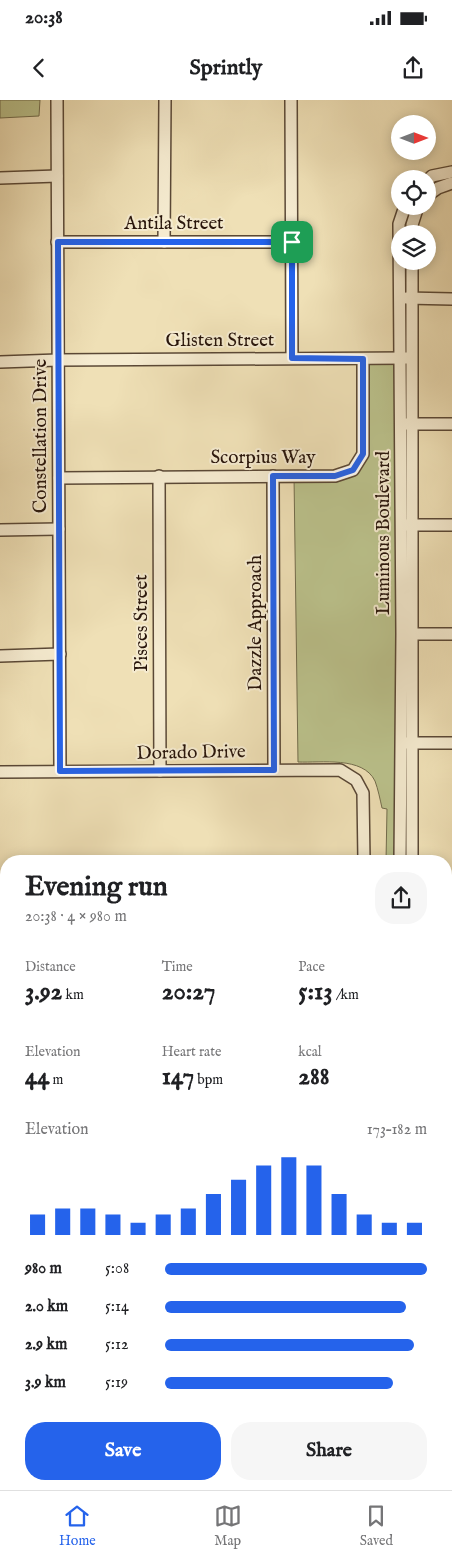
<!DOCTYPE html>
<html lang="en">
<head>
<meta charset="utf-8">
<style>
	:root { --surface:#fff; --page:#f6f6f6; --text:#202124; --muted:#757577; --line:#e0e0e0; --accent:#2563eb }
	body { margin:0; font-family:"IM FELL English",serif; background:var(--page); color:var(--text); height:100vh; display:flex; flex-direction:column; font-size:19px; white-space:nowrap }
	* { box-sizing:border-box; margin:0 }
	p { font-size:16px; color:var(--muted) }
	.icon { flex:none; width:28px; height:28px; fill:none; stroke:currentColor; stroke-width:2; stroke-linecap:round; stroke-linejoin:round }
	.map { position:relative; flex:1; overflow:hidden }
	.drawer { position:absolute; left:0px; top:755px; width:452px; height:635px; display:flex; flex-direction:column; background:var(--surface); border-radius:20px 20px 0 0; box-shadow:0 2px 12px #0003 }
	.drawer>* { flex:none }
	.needle { width:32px; rotate:90deg }
	.buttons { position:absolute; left:391px; top:15px; display:grid; gap:10px }
	.buttons a { display:grid; place-items:center; width:45px; height:45px; border-radius:50%; background:var(--surface); box-shadow:0 2px 12px #0003; font-size:25px }
	.pin { position:absolute; display:grid; place-items:center; width:42px; height:42px; color:#fff; margin:-21px; border-radius:10px; box-shadow:0 2px 8px #0006 }
	.round { display:grid; place-items:center; flex:none; width:52px; height:52px; border-radius:20px; background:var(--page) }
	.headline { display:flex; align-items:center; justify-content:space-between; height:85px; padding:0 25px }
	h1 { font-size:28px; font-weight:700; line-height:38px }
	.metrics { display:grid; grid-template-columns:repeat(3,1fr); gap:8px; height:85px; padding:5px 25px }
	.metrics div { display:grid; align-content:center }
	.metrics b { font-size:25px; font-weight:700 }
	.metrics small { font-size:14px; font-weight:400 }
	.metrics p { font-size:14px }
	.chart { height:140px; padding:10px 25px }
	.chart p { display:flex; justify-content:space-between }
	.chart svg { width:100%; height:90px; margin-top:5px; stroke:var(--accent); stroke-width:6 }
	.action { display:flex; gap:10px; margin-top:auto; padding:10px 25px }
	.action a { flex:1; height:58px; border-radius:20px; background:var(--accent); color:#fff; font-size:20px; font-weight:700; line-height:58px; text-align:center }
	.action a+a { background:var(--page); color:var(--text) }
	ul { padding:0 25px; list-style:none; font-size:16px }
	li { display:grid; grid-template-columns:80px 60px 1fr; align-items:center; height:38px }
	li i { height:12px; border-radius:6px; background:var(--accent) }
	.status { display:flex; justify-content:space-between; align-items:center; height:35px; padding:0 25px; background:var(--surface); direction:ltr }
	.status svg { height:14px; fill:currentColor }
	header { display:flex; justify-content:space-between; align-items:center; height:65px; padding:0 25px; background:var(--surface); font-size:22px; font-weight:700 }
	.tab-bar { display:flex; justify-content:space-around; align-items:center; height:70px; border-top:1px solid var(--line); background:var(--surface); font-size:14px; color:var(--muted) }
	.tab-bar a { display:grid; justify-items:center; gap:2px }
	.tab-bar .current { color:var(--accent) }
	.map>svg:first-child { display:block }
	.green { fill:#bbc28c; stroke:#726c4c }
	.lines { fill:none; stroke-linecap:round; stroke-linejoin:round }
	.street-casing { stroke:#5a4836; stroke-width:14 }
	.primary-casing { stroke:#28150b; stroke-width:21 }
	.street { stroke:#f5ebd0; stroke-width:11 }
	.primary { stroke:#e8c07b; stroke-width:19 }
	.route-casing { stroke:#fff; stroke-width:10 }
	.route { stroke:#2563eb; stroke-width:6 }
	.labels { text-anchor:middle; dominant-baseline:central; stroke-width:4; stroke-linejoin:round; paint-order:stroke }
	.street-label { font-size:19px; fill:#28150b; stroke:#f5ebd0 }
</style>
</head>
<body>
<div class="status"><b>20:38</b><svg viewBox="0 0 49 12"><path d="M0 12V9h3v3zM5 12V6h3v6zM10 12V3h3v9zM15 12V0h3v12zM26 1h20v11H26zM47 4h2v5h-2z"/></svg></div>
<header><svg class="icon" aria-label="back" viewBox="0 0 24 24"><path d="M15 5l-7 7 7 7"/></svg>Sprintly<svg class="icon" aria-label="share" viewBox="0 0 24 24"><path d="M12 15V3M7 8l5-5 5 5M5 13v7h14v-7"/></svg></header>
<div class="map">
<svg width="452" height="1390" viewBox="0 0 452 1390">
	<rect width="100%" height="100%" fill="#efe0b6"/>
	<filter id="stains"><feTurbulence type="fractalNoise" baseFrequency=".004" numOctaves="4"/><feColorMatrix values="0 0 0 0 .2 0 0 0 0 .09 0 0 0 0 .02 0 0 0 .5 -.17"/></filter>
	<radialGradient id="worn" r=".72"><stop offset=".6" stop-color="#630" stop-opacity="0"/><stop offset="1" stop-color="#630" stop-opacity=".3"/></radialGradient>
	<g class="green">
		<path d="M0 0H40L39 16 0 18Z"/>
		<path d="M400 258V761H386L387 709 382 708C380 699 378 689 375 681 363 656 321 663 298 662L294 376 353 370 363 354V259Z"/>
		<path d="M106 1384H165L183 1390H118Z"/>
	</g>
	<g class="lines">
		<defs>
			<g id="street">
				<path d="M57 0 60 671"/>
				<path d="M291 0 292 258"/>
				<path d="M0 78 57 76"/>
				<path d="M428 80 432 76 452 72"/>
				<path d="M428 95 438 88 452 83"/>
				<path d="M412 134V125L418 106"/>
				<path d="M57 142H292"/>
				<path d="M164 142 165 0"/>
				<path d="M412 161V761"/>
				<path d="M406 198 452 199"/>
				<path d="M0 262 58 260 407 258"/>
				<path d="M406 324H452"/>
				<path d="M159 376 160 671"/>
				<path d="M273 376 274 669"/>
				<path d="M59 378 335 376 353 370 363 354V259"/>
				<path d="M406 425H452"/>
				<path d="M0 430 59 429"/>
				<path d="M406 534H452"/>
				<path d="M0 556 60 554"/>
				<path d="M405 643H452"/>
				<path d="M0 672 340 670 356 680 363 693 364 761"/>
				<path d="M400 761 402 534 399 124 405 106"/>
				<path d="M0 789H6"/>
				<path d="M0 908H6"/>
				<path d="M0 1033H6"/>
				<path d="M0 1150H6"/>
				<path d="M0 1245 6 1248"/>
				<path d="M284 1384 285 1390"/>
				<path d="M402 1384V1390"/>
				<path d="M413 1384V1390"/>
			</g>
			<g id="primary">
				<path d="M0 1342 6 1346"/>
				<path d="M0 1363 6 1366"/>
				<path d="M38 1384 49 1390"/>
				<path d="M78 1384 90 1390"/>
			</g>
		</defs>
		<use href="#street" class="street-casing"/>
		<use href="#primary" class="primary-casing"/>
		<use href="#street" class="street"/>
		<use href="#primary" class="primary"/>
	</g>
	<g class="lines">
		<defs>
			<path id="route" d="M58 142H292V258L363 259V354L353 370 335 376H273L274 670 60 671Z"/>
		</defs>
		<use href="#route" class="route-casing"/>
		<use href="#route" class="route"/>
	</g>
	<g class="labels">
		<g class="street-label">
			<text x="174" y="124">Antila Street</text>
			<text x="220" y="241">Glisten Street</text>
			<text transform="translate(41 336) rotate(-90)">Constellation Drive</text>
			<text x="263" y="358">Scorpius Way</text>
			<text transform="translate(384 433) rotate(-90)">Luminous Boulevard</text>
			<text transform="translate(142 523) rotate(-90)">Pisces Street</text>
			<text transform="translate(256 523) rotate(-90)">Dazzle Approach</text>
			<text transform="translate(191 653) rotate(-1)">Dorado Drive</text>
		</g>
	</g>
	<rect width="100%" height="100%" filter="url(#stains)"/>
	<rect width="100%" height="100%" fill="url(#worn)"/>
</svg>
<div class="buttons">
<a><svg class="needle" viewBox="-14 -14 28 28"><path d="M0-13l5 13h-10z" fill="#e53935"/><path d="M0 13l5-13h-10z" fill="#757577"/></svg></a>
<a><svg class="icon" aria-label="locate" viewBox="0 0 24 24"><circle cx="12" cy="12" r="6"/><path d="M12 2v4M12 18v4M2 12h4M18 12h4"/></svg></a>
<a><svg class="icon" aria-label="layers" viewBox="0 0 24 24"><path d="M12 4l9 5-9 5-9-5zM3 14l9 5 9-5"/></svg></a>
</div>
<div class="pin" style="left:292px;top:142px;background:#1e9e55"><svg class="icon" aria-label="arrive" viewBox="0 0 24 24"><path d="M6 21V4h12l-3 4 3 4H6"/></svg></div>
<section class="drawer">
<div class="headline"><div><h1>Evening run</h1><p>20:38 · 4 × 980 m</p></div><a class="round"><svg class="icon" aria-label="share" viewBox="0 0 24 24"><path d="M12 15V3M7 8l5-5 5 5M5 13v7h14v-7"/></svg></a></div>
<div class="metrics">
<div><p>Distance</p><b>3.92<small> km</small></b></div>
<div><p>Time</p><b>20:27</b></div>
<div><p>Pace</p><b>5:13<small> /km</small></b></div>
</div>
<div class="metrics">
<div><p>Elevation</p><b>44<small> m</small></b></div>
<div><p>Heart rate</p><b>147<small> bpm</small></b></div>
<div><p>kcal</p><b>288</b></div>
</div>
<div class="chart"><p><span>Elevation</span>173–182 m</p>
<svg viewBox="0 0 160 44" preserveAspectRatio="none"><path d="M5 44V34M15 44V31M25 44V31M35 44V34M45 44V38M55 44V34M65 44V31M75 44V24M85 44V17M95 44V10M105 44V6M115 44V10M125 44V24M135 44V34M145 44V38M155 44V38"/></svg>
</div>
<ul>
<li><b>980 m</b>5:08<i style="width:100%"></i></li>
<li><b>2.0 km</b>5:14<i style="width:92%"></i></li>
<li><b>2.9 km</b>5:12<i style="width:95%"></i></li>
<li><b>3.9 km</b>5:19<i style="width:87%"></i></li>
</ul>
<div class="action"><a>Save</a><a>Share</a></div>
</section>
</div>
<nav class="tab-bar">
<a class="current"><svg class="icon" aria-label="home" viewBox="0 0 24 24"><path d="M3 11l9-7 9 7M6 9v11h12V9"/></svg>Home</a>
<a><svg class="icon" aria-label="map" viewBox="0 0 24 24"><path d="M3 6l6-2 6 2 6-2v14l-6 2-6-2-6 2zM9 4v14M15 6v14"/></svg>Map</a>
<a><svg class="icon" aria-label="saved" viewBox="0 0 24 24"><path d="M7 4h10v16l-5-4-5 4z"/></svg>Saved</a>
</nav>
</body>
</html>
